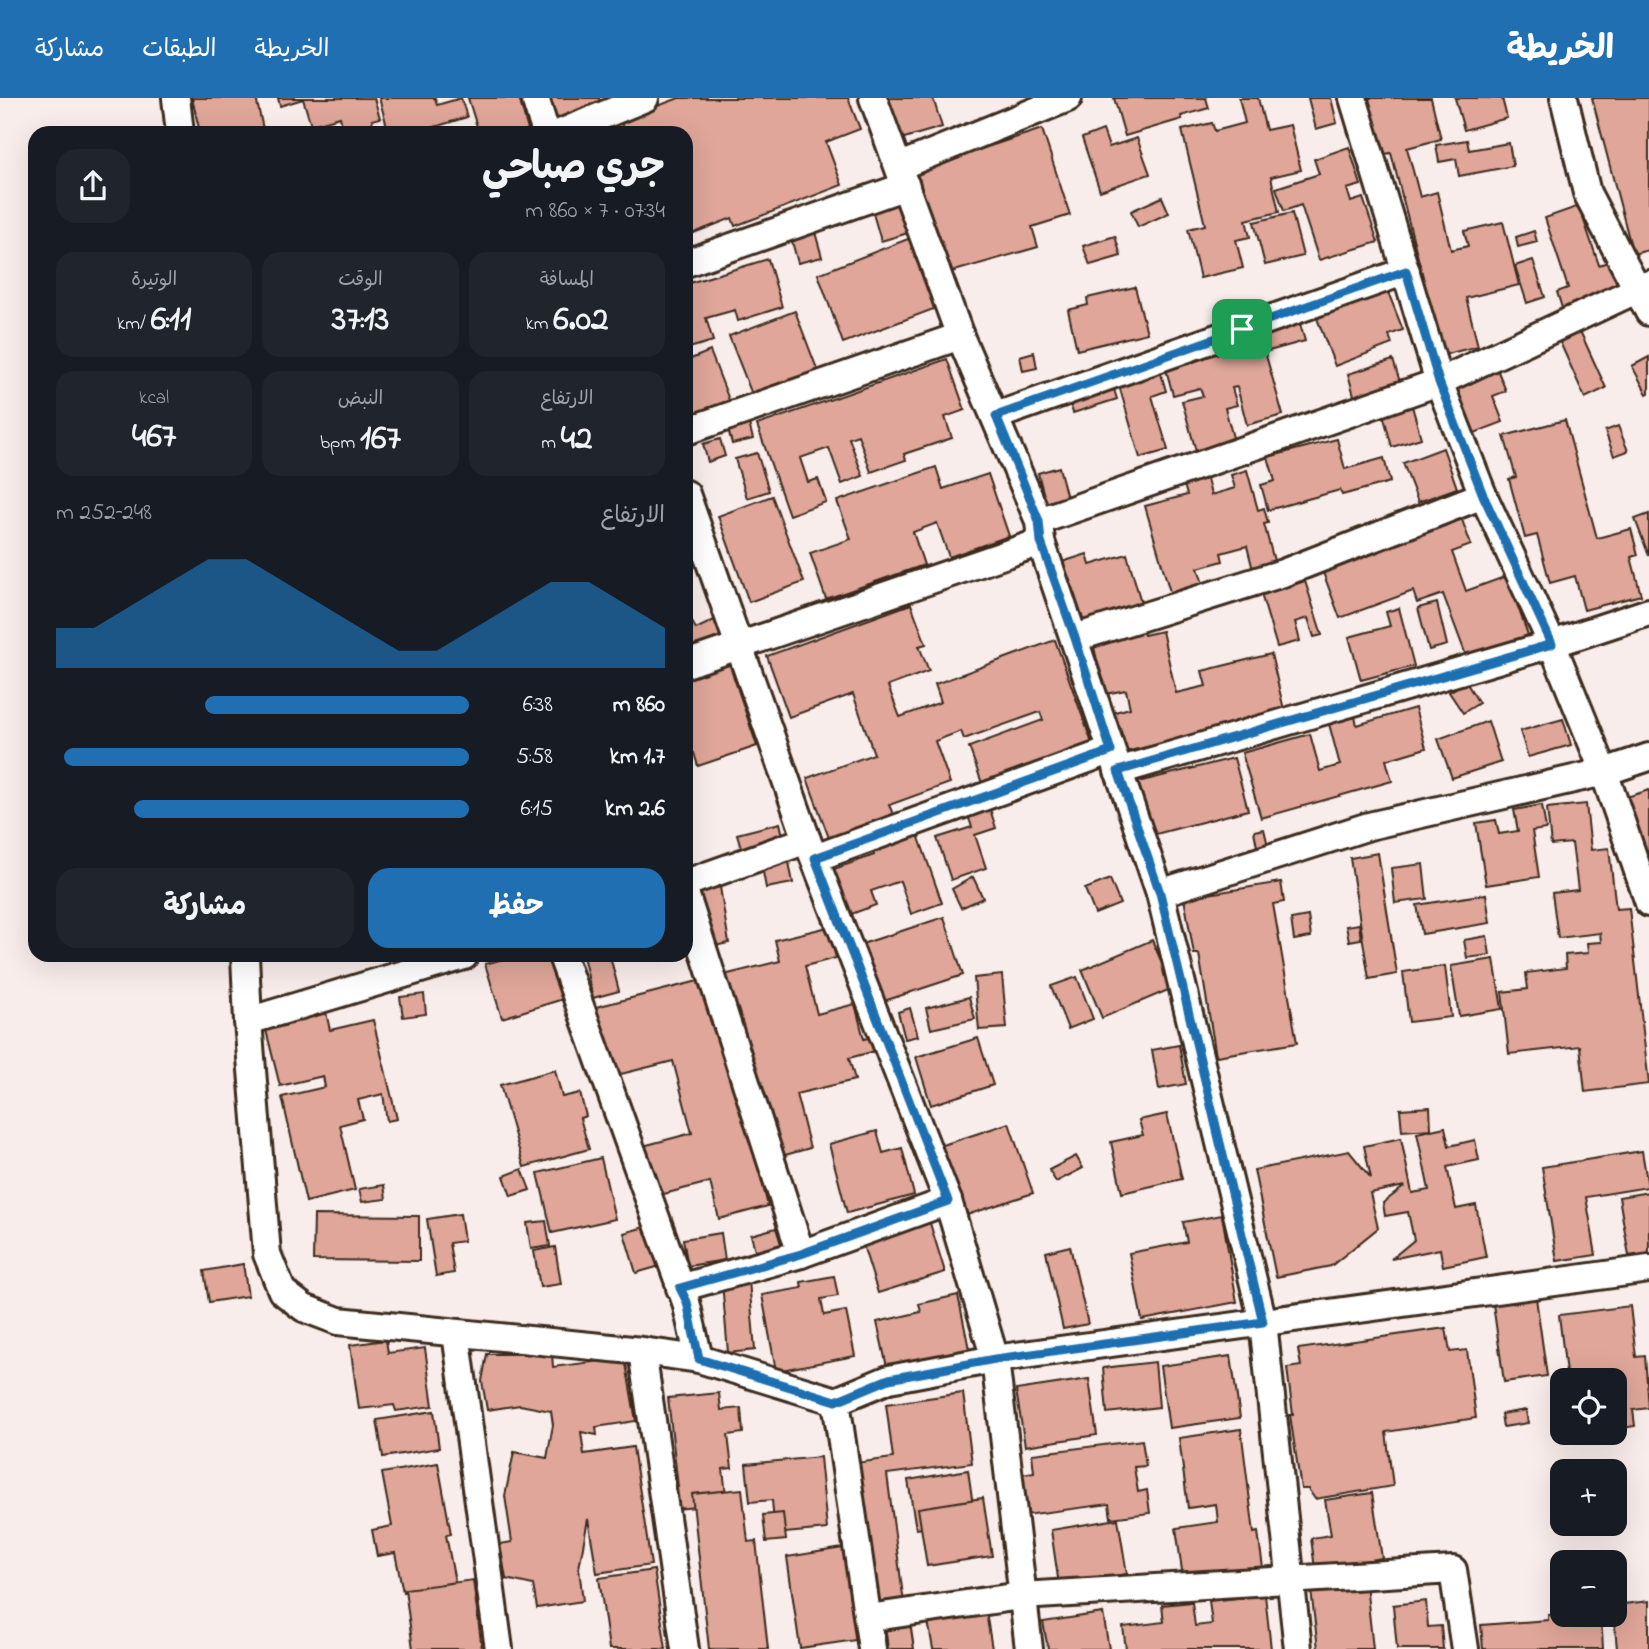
<!DOCTYPE html>
<html lang="ar">
<head>
<meta charset="utf-8">
<style>
	:root { --surface:#171b24; --page:#20242c; --text:#f1f3f6; --muted:#9ea1a6; --accent:#1f6fb2 }
	body { margin:0; font-family:"Indie Flower","Playpen Sans Arabic",sans-serif; background:var(--page); color:var(--text); direction:rtl; height:100vh; display:flex; flex-direction:column; font-size:26px; white-space:nowrap }
	* { box-sizing:border-box; margin:0 }
	p { font-size:23px; color:var(--muted) }
	.icon { flex:none; width:38px; height:38px; fill:none; stroke:currentColor; stroke-width:2; stroke-linecap:round; stroke-linejoin:round }
	.map { position:relative; flex:1; overflow:hidden; direction:ltr }
	.panel { position:absolute; left:28px; top:28px; width:665px; height:836px; display:flex; flex-direction:column; background:var(--surface); border-radius:21px; box-shadow:0 7px 28px #0002; direction:rtl }
	.panel>* { flex:none }
	.tools { position:absolute; left:1550px; top:1270px; display:grid; gap:14px }
	.tools a { display:grid; place-items:center; width:77px; height:77px; border-radius:14px; background:var(--surface); box-shadow:0 7px 28px #0002; font-size:35px }
	.pin { position:absolute; display:grid; place-items:center; width:60px; height:60px; color:#fff; margin:-30px; border-radius:14px; box-shadow:0 4px 10px #0006 }
	.round { display:grid; place-items:center; flex:none; width:74px; height:74px; border-radius:21px; background:var(--page) }
	.head { display:flex; align-items:center; justify-content:space-between; height:119px; padding:0 28px }
	h1 { font-size:38px; font-weight:700; line-height:52px }
	.figures { display:grid; grid-template-columns:repeat(3,1fr); gap:10px; height:119px; padding:7px 28px }
	.figures div { display:grid; align-content:center; border-radius:18px; background:var(--page); text-align:center }
	.figures b { font-size:35px; font-weight:700 }
	.figures small { font-size:19px; font-weight:400 }
	.figures p { font-size:19px }
	.chart { height:196px; padding:14px 28px }
	.chart p { display:flex; justify-content:space-between }
	.chart svg { width:100%; height:126px; margin-top:7px; fill:var(--accent); opacity:.7 }
	.button { display:flex; gap:14px; margin-top:auto; padding:14px 28px }
	.button a { flex:1; height:80px; border-radius:21px; background:var(--accent); color:#fff; font-size:28px; font-weight:700; line-height:80px; text-align:center }
	.button a+a { background:var(--page); color:var(--text) }
	ul { padding:0 28px; list-style:none; font-size:23px }
	li { display:grid; grid-template-columns:112px 84px 1fr; align-items:center; height:52px }
	li i { height:18px; border-radius:9px; background:var(--accent) }
	header { display:flex; align-items:center; gap:42px; box-sizing:border-box; height:98px; padding:0 35px; background:var(--accent); color:#fff }
	header strong { font-size:33px }
	nav { display:flex; gap:38px; margin-inline-start:auto; font-size:24px }
	.map>svg:first-child { display:block }
	.building { fill:#dfa699; stroke:#3b2a1e; stroke-width:2 }
	.lines { fill:none; stroke-linecap:round; stroke-linejoin:round }
	.minor-casing { stroke:#3b2a1e; stroke-width:32 }
	.minor { stroke:#fff; stroke-width:26 }
	.route-casing { stroke:#fff; stroke-width:14 }
	.route { stroke:#1f6fb2; stroke-width:9 }
</style>
</head>
<body>
<header>
<strong>الخريطة</strong>
<nav><a>الخريطة</a><a>الطبقات</a><a>مشاركة</a></nav>
</header>
<div class="map">
<svg width="1649" height="1551" viewBox="0 0 1649 1551">
	<rect width="100%" height="100%" fill="#f9edeb"/>
	<filter id="ink" filterUnits="userSpaceOnUse"><feTurbulence type="fractalNoise" baseFrequency=".0143" numOctaves="2"/><feDisplacementMap in="SourceGraphic" scale="14" xChannelSelector="R" yChannelSelector="G"/><feConvolveMatrix kernelMatrix="1 2 1 2 8 2 1 2 1" color-interpolation-filters="sRGB"/></filter>
	<g filter="url(#ink)">
		<g class="building">
			<path d="M192 0H256L264 35H200Z"/>
			<path d="M278 0H374L380 20 372 22 375 35H344L340 19 311 27 303 1 280 8Z"/>
			<path d="M379 0H435L437 7 461 0 467 19 415 35H389Z"/>
			<path d="M468 0H519L528 32 519 35H479Z"/>
			<path d="M545 0H599L602 8 554 25Z"/>
			<path d="M679 0H848L860 31 826 44 842 87 735 128 732 120 686 138V35H625L620 22Z"/>
			<path d="M882 0H933L942 29 894 43Z"/>
			<path d="M1114 0H1206L1209 10 1181 18 1182 21 1125 38Z"/>
			<path d="M1239 0H1258L1266 32 1290 27 1301 72 1271 79 1279 114 1246 122 1250 139 1236 142 1243 170 1200 180 1188 131 1205 127 1182 32 1212 25 1215 33 1245 25Z"/>
			<path d="M1308 0H1331L1337 25 1316 31Z"/>
			<path d="M1365 0H1431L1441 41 1407 50 1420 99 1437 94 1451 152 1468 148 1464 133 1503 124 1519 187 1466 200 1478 248 1443 257 1391 55 1379 57Z"/>
			<path d="M1455 0H1502L1507 20 1464 32Z"/>
			<path d="M1592 0H1649V152L1633 156Z"/>
			<path d="M1042 31 1070 117 1032 129 1038 149 944 176 911 74Z"/>
			<path d="M1103 32 1109 49 1137 40 1150 76 1100 93 1082 40Z"/>
			<path d="M1467 42 1469 52 1509 45 1513 68 1459 78 1456 61 1439 64 1436 47Z"/>
			<path d="M1349 49 1361 87 1347 91 1351 104 1363 100 1378 144 1319 162 1301 107 1284 113 1276 90 1319 76 1314 61Z"/>
			<path d="M1162 99 1169 115 1138 129 1131 113Z"/>
			<path d="M898 104 908 135 881 143 872 112Z"/>
			<path d="M1579 108 1599 167 1611 163 1620 191 1562 210 1557 194 1568 190 1545 120Z"/>
			<path d="M1292 115 1303 158 1265 167 1254 124Z"/>
			<path d="M813 127 822 159 798 165 789 133Z"/>
			<path d="M1534 133 1537 144 1518 149 1516 139Z"/>
			<path d="M1115 138 1121 158 1090 167 1083 148Z"/>
			<path d="M913 139 939 209 843 245 818 176Z"/>
			<path d="M768 161 782 209 738 223 735 212 706 220 713 243 686 251V186Z"/>
			<path d="M1533 162 1545 199 1527 205 1515 168Z"/>
			<path d="M1135 189 1147 235 1077 252 1068 212 1088 207 1087 200Z"/>
			<path d="M1388 194 1403 232 1389 237 1392 246 1335 268 1317 220Z"/>
			<path d="M795 213 820 279 755 304 729 238Z"/>
			<path d="M1300 226 1305 243 1265 254 1283 317 1247 327 1237 289 1232 290 1237 307 1225 310 1235 347 1197 357 1182 303 1203 298 1200 290 1173 297 1164 264Z"/>
			<path d="M1580 233 1606 290 1585 300 1559 242Z"/>
			<path d="M710 253 731 307 686 325V263Z"/>
			<path d="M1034 254 1037 270 1023 273 1020 258Z"/>
			<path d="M1649 259V295L1647 296 1632 268Z"/>
			<path d="M947 261 965 312 945 319 952 340 904 356 906 362 871 374 858 337 849 340 863 378 842 386 829 350 800 360 808 384 818 381 826 404 789 417 757 327Z"/>
			<path d="M1393 262 1401 287 1355 301 1348 276Z"/>
			<path d="M1497 271 1506 293 1493 298 1503 324 1472 336 1452 289Z"/>
			<path d="M1160 272 1166 293 1152 298 1168 352 1140 360 1118 284Z"/>
			<path d="M1112 285 1117 301 1073 315 1068 299Z"/>
			<path d="M1412 308 1421 340 1392 349 1383 316Z"/>
			<path d="M1565 322 1597 440 1631 431 1638 457 1631 459 1641 497 1584 512 1575 478 1550 485 1537 437 1525 440 1509 381 1516 379 1504 338Z"/>
			<path d="M749 326 753 341 732 346 728 331Z"/>
			<path d="M1618 328 1628 353 1614 358 1605 333Z"/>
			<path d="M720 341 725 358 708 364 703 346Z"/>
			<path d="M1337 341 1345 371 1384 360 1390 384 1342 397 1340 392 1268 412 1261 387 1275 383 1268 359Z"/>
			<path d="M1443 350 1457 390 1418 404 1403 365Z"/>
			<path d="M757 355 769 393 747 400 735 361Z"/>
			<path d="M936 369 943 391 988 376 1009 438 949 459 937 425 913 434 924 467 826 501 810 455 851 441 837 403Z"/>
			<path d="M1059 369 1067 400 1046 406 1038 375Z"/>
			<path d="M1247 372 1258 412 1264 410 1268 425 1264 426 1276 470 1254 476 1247 448 1221 455 1223 463 1198 470 1205 492 1172 501 1145 408 1187 397 1184 387 1207 381 1211 397 1235 390 1231 377Z"/>
			<path d="M772 398 804 484 749 504 718 418Z"/>
			<path d="M1460 416 1471 447 1452 454 1466 493 1507 478 1528 537 1467 560 1443 496 1417 505 1413 493 1340 520 1321 469Z"/>
			<path d="M1649 416V458L1635 421Z"/>
			<path d="M1087 456 1090 467 1127 456 1143 511 1076 531 1056 466Z"/>
			<path d="M1305 483 1322 537 1314 539 1308 520 1295 524 1300 543 1277 549 1261 496Z"/>
			<path d="M1437 505 1447 547 1429 552 1418 510Z"/>
			<path d="M911 506 926 546 919 548 929 573 888 588 900 619 941 604 935 586 1055 542 1093 648 983 688 969 649 1043 622 1040 614 964 641 961 633 935 643 950 685 889 707 893 716 829 740 807 680 874 656 853 596 789 619 767 558Z"/>
			<path d="M1399 510 1414 568 1361 582 1349 539 1390 528 1386 514Z"/>
			<path d="M686 513 696 531 714 522 721 538 686 555Z"/>
			<path d="M1142 529 1144 537 1162 533 1176 595 1206 588 1202 573 1271 556 1285 616 1121 655 1111 615 1130 610 1126 592 1105 596 1092 541Z"/>
			<path d="M728 562 757 648 698 668 694 655 686 658V576Z"/>
			<path d="M1466 584 1479 605 1463 615 1449 594Z"/>
			<path d="M1415 610 1426 650 1386 662 1392 683 1261 720 1242 655 1310 636 1320 673 1340 667 1329 626 1355 619 1357 627Z"/>
			<path d="M1563 621 1571 647 1528 659 1520 633Z"/>
			<path d="M1488 623 1501 664 1452 680 1438 641Z"/>
			<path d="M1234 660 1248 712 1152 737 1138 684Z"/>
			<path d="M1649 692V765L1645 752 1634 755 1617 702Z"/>
			<path d="M1586 706 1591 752 1609 750 1616 811 1629 810 1649 986 1585 994 1580 948 1509 956 1502 894 1528 891 1526 875 1566 870 1565 857 1588 855 1587 845 1601 844 1600 835 1558 840 1552 795 1578 792 1572 745 1551 747 1547 710Z"/>
			<path d="M1542 707 1546 731 1532 733 1539 779 1486 787 1476 725 1496 722 1499 736 1518 733 1514 712Z"/>
			<path d="M989 708 996 730 975 737 986 770 951 782 937 740 972 729 967 715Z"/>
			<path d="M780 725 785 746 743 756 737 736Z"/>
			<path d="M916 731 942 805 911 816 900 783 871 793 876 807 846 818 831 772 874 757 871 747Z"/>
			<path d="M1264 731 1269 752 1258 754 1254 733Z"/>
			<path d="M1378 755 1397 876 1369 881 1350 760Z"/>
			<path d="M789 764 793 785 766 790 762 769Z"/>
			<path d="M1423 766 1427 801 1395 805 1391 770Z"/>
			<path d="M973 779 983 800 961 810 952 791Z"/>
			<path d="M1110 781 1120 806 1095 816 1085 791Z"/>
			<path d="M1281 784 1284 804 1273 806 1297 945 1216 958 1199 856H1194L1184 800Z"/>
			<path d="M720 789 729 845 704 850 695 793Z"/>
			<path d="M1486 796 1490 825 1422 836 1417 807Z"/>
			<path d="M1308 818 1311 839 1294 842 1291 821Z"/>
			<path d="M944 819 963 877 881 904 862 846Z"/>
			<path d="M1359 826 1361 841 1349 843 1346 828Z"/>
			<path d="M828 829 836 860 805 868 817 916 855 906 864 941 876 938 879 952 849 960 855 982 796 996 810 1050 771 1061 720 878 780 863 775 842Z"/>
			<path d="M1487 838 1490 857 1467 860 1464 842Z"/>
			<path d="M1152 842 1173 890 1102 920 1082 872Z"/>
			<path d="M387 858H420L421 862 392 872Z"/>
			<path d="M514 858H550L563 901 502 920 485 866Z"/>
			<path d="M583 858H610L619 893 593 900Z"/>
			<path d="M1494 861 1502 911 1459 918 1451 868Z"/>
			<path d="M1445 868 1451 919 1409 924 1403 874Z"/>
			<path d="M1002 877 1007 930 979 932 974 880Z"/>
			<path d="M1077 879 1093 921 1068 931 1051 888Z"/>
			<path d="M706 881 736 982 768 1108 719 1121 710 1084 656 1098 643 1048 692 1035 673 963 613 978 596 909Z"/>
			<path d="M424 896 426 916 403 919 400 899Z"/>
			<path d="M969 899 975 921 931 931 926 910Z"/>
			<path d="M325 910 330 932 373 922 397 1021 387 1023 383 996 358 1002 363 1021 340 1027 355 1092 306 1104 282 999 325 989 323 978 280 988 266 932 292 926 290 918Z"/>
			<path d="M910 910 918 938 905 941 898 914Z"/>
			<path d="M978 940 993 987 931 1007 916 959Z"/>
			<path d="M1179 947 1186 986 1159 991 1152 952Z"/>
			<path d="M555 972 562 999 580 995 586 1018 580 1020 589 1051 524 1069 500 987Z"/>
			<path d="M1430 1009 1431 1031 1402 1033 1400 1011Z"/>
			<path d="M1167 1016 1182 1081 1122 1095 1111 1044 1143 1037 1139 1022Z"/>
			<path d="M1009 1025 1033 1095 964 1118 940 1048Z"/>
			<path d="M1445 1029 1449 1048 1475 1042 1479 1062 1447 1069 1456 1111 1476 1107 1486 1159 1443 1168 1440 1151 1391 1161 1414 1142 1408 1114 1385 1118 1383 1105 1405 1088 1370 1095 1378 1130 1331 1168 1276 1179 1254 1072 1349 1053 1371 1080 1364 1048 1401 1040 1412 1095 1429 1092 1417 1035Z"/>
			<path d="M877 1033 883 1055 902 1050 914 1097 847 1115 829 1046Z"/>
			<path d="M1642 1053 1648 1089 1586 1099 1596 1157 1557 1163 1542 1069Z"/>
			<path d="M1076 1058 1083 1070 1056 1084 1049 1072Z"/>
			<path d="M601 1060 615 1121 552 1135 538 1075Z"/>
			<path d="M522 1071 530 1092 511 1098 504 1078Z"/>
			<path d="M384 1087 386 1101 362 1104 359 1091Z"/>
			<path d="M1649 1094V1155L1629 1158 1619 1099Z"/>
			<path d="M460 1116 464 1143 449 1145 454 1175 436 1178 427 1121Z"/>
			<path d="M314 1117 419 1118V1163L313 1162Z"/>
			<path d="M1222 1117 1237 1204 1142 1222 1129 1155 1187 1144 1183 1124Z"/>
			<path d="M929 1122 945 1174 878 1195 862 1144Z"/>
			<path d="M546 1123 550 1148 531 1151 527 1125Z"/>
			<path d="M648 1128 660 1168 636 1175 624 1135Z"/>
			<path d="M776 1130 783 1152 757 1160 751 1137Z"/>
			<path d="M721 1135 725 1162 688 1168 683 1141Z"/>
			<path d="M1070 1148 1088 1226 1063 1231 1046 1154Z"/>
			<path d="M555 1149 561 1186 540 1189 534 1153Z"/>
			<path d="M243 1166 248 1198 209 1204 204 1173Z"/>
			<path d="M834 1178 838 1198 821 1201 824 1217 846 1213 855 1258 776 1273 762 1197 802 1190 801 1184Z"/>
			<path d="M749 1182 755 1252 728 1255 722 1184Z"/>
			<path d="M958 1197 969 1251 887 1269 877 1224 921 1214 919 1206Z"/>
			<path d="M1536 1200 1547 1278 1504 1284 1493 1206Z"/>
			<path d="M1630 1208 1636 1259 1645 1258 1649 1310 1633 1312 1635 1328 1615 1331V1283H1567L1559 1217Z"/>
			<path d="M1446 1230 1450 1254 1467 1252 1476 1320 1386 1334 1393 1388 1315 1401 1308 1391H1301L1290 1317H1293L1287 1270 1301 1268 1298 1251Z"/>
			<path d="M386 1242 388 1255 425 1250 433 1308 396 1313 394 1307 359 1311 350 1247Z"/>
			<path d="M487 1256H552L553 1269 625 1260 636 1323 596 1329 597 1337 581 1334 584 1356 633 1349 651 1467 597 1475 588 1421 579 1470 583 1503 537 1510 533 1487 506 1481 500 1446 512 1444 505 1398 514 1354 547 1360 553 1327 551 1313 520 1307 487 1312 482 1283Z"/>
			<path d="M1231 1258 1240 1320 1169 1330 1160 1268Z"/>
			<path d="M1155 1264 1159 1309 1107 1315 1103 1270Z"/>
			<path d="M1089 1281 1097 1337 1025 1348 1016 1292Z"/>
			<path d="M719 1295 721 1312 741 1310 743 1335 728 1337 732 1370 723 1371 727 1406 677 1411 675 1389H678L668 1300Z"/>
			<path d="M963 1295 972 1365 887 1376 905 1513 876 1518 855 1365 893 1360 886 1306Z"/>
			<path d="M1526 1312 1528 1325 1503 1329 1501 1316Z"/>
			<path d="M434 1313 439 1350 383 1359 377 1322Z"/>
			<path d="M1241 1331 1254 1435 1258 1434 1263 1470 1183 1480 1176 1430 1218 1424 1216 1406 1188 1410 1179 1340Z"/>
			<path d="M1142 1342 1146 1368 1134 1369 1138 1394 1147 1392 1150 1415 1111 1420 1109 1406 1026 1417 1021 1376 1034 1374 1032 1356Z"/>
			<path d="M820 1359 827 1431 775 1436 772 1402 750 1404 746 1366Z"/>
			<path d="M438 1365 451 1436 446 1437 455 1484 403 1494 395 1455 377 1458 372 1432 392 1428 382 1375Z"/>
			<path d="M968 1372 975 1421 916 1431 908 1382Z"/>
			<path d="M742 1391 748 1444 756 1443 768 1551H709L692 1396Z"/>
			<path d="M1372 1395 1382 1460 1315 1471 1311 1440 1331 1437 1325 1402Z"/>
			<path d="M983 1400 992 1458 927 1468 918 1410Z"/>
			<path d="M783 1415 786 1442 766 1444 763 1417Z"/>
			<path d="M1118 1421 1127 1476 1059 1487 1051 1432Z"/>
			<path d="M843 1450 856 1542 800 1550 787 1459Z"/>
			<path d="M654 1472 666 1551H609L599 1480Z"/>
			<path d="M473 1482 482 1551H413L405 1491Z"/>
			<path d="M1366 1486 1373 1551H1318L1311 1492Z"/>
			<path d="M1265 1497 1271 1551H1126L1123 1529 1164 1524 1162 1507 1192 1504 1195 1528 1212 1526 1209 1503Z"/>
			<path d="M1426 1503 1428 1529 1441 1528 1443 1551H1397L1393 1507Z"/>
			<path d="M1649 1503V1551H1617L1614 1517 1615 1507Z"/>
			<path d="M986 1514 992 1551H933L928 1523Z"/>
			<path d="M1103 1515 1109 1551H1048L1043 1524Z"/>
			<path d="M1563 1516 1601 1517 1603 1551H1483L1481 1527 1548 1522V1517Z"/>
			<path d="M910 1524 914 1551H888L885 1527Z"/>
		</g>
		<g class="lines">
			<defs>
				<g id="minor">
					<path d="M176 0 180 35"/>
					<path d="M535 0 546 35"/>
					<path d="M873 0 960 238 1039 423 1041 444 1160 795 1263 1224 1298 1551"/>
					<path d="M1353 0 1439 284 1483 397 1552 546 1604 674 1649 805"/>
					<path d="M1564 0 1587 95 1649 214"/>
					<path d="M560 35 645 0"/>
					<path d="M900 68 1068 0"/>
					<path d="M686 165 906 88"/>
					<path d="M996 318 1406 173"/>
					<path d="M686 333 960 238"/>
					<path d="M686 396 807 742 948 1103 995 1261 1029 1551"/>
					<path d="M1039 423 1439 284 1649 186"/>
					<path d="M1075 540 1283 475 1483 397"/>
					<path d="M686 566 1041 444"/>
					<path d="M1118 673 1552 546 1649 514"/>
					<path d="M815 760 1110 653"/>
					<path d="M686 785 807 742"/>
					<path d="M1160 795 1369 728 1604 674 1649 659"/>
					<path d="M686 798 801 1156"/>
					<path d="M245 858 248 923 267 1156 282 1193 304 1210 338 1223 642 1253 699 1261 836 1303 889 1281 995 1261 1649 1171"/>
					<path d="M562 858 686 1204 699 1261"/>
					<path d="M248 923 464 858"/>
					<path d="M680 1190 801 1156 948 1103"/>
					<path d="M456 1235 499 1551"/>
					<path d="M642 1253 685 1551"/>
					<path d="M836 1303 872 1551"/>
					<path d="M868 1520 1021 1498 1453 1472 1465 1551"/>
				</g>
			</defs>
			<use href="#minor" class="minor-casing"/>
			<use href="#minor" class="minor"/>
		</g>
	</g>
	<g class="lines" filter="url(#ink)">
		<defs>
			<path id="route" d="M1406 173 1439 284 1483 397 1552 546 1118 673 1160 795 1263 1224 995 1261 889 1281 836 1303 699 1261 687 1204 680 1190 801 1156 948 1103 815 760 1111 653 1075 540 1041 444 1039 423 996 318Z"/>
		</defs>
		<use href="#route" class="route-casing"/>
		<use href="#route" class="route"/>
	</g>
</svg>
<div class="tools">
<a><svg class="icon" aria-label="locate" viewBox="0 0 24 24"><circle cx="12" cy="12" r="6"/><path d="M12 2v4M12 18v4M2 12h4M18 12h4"/></svg></a>
<a>+</a>
<a>−</a>
</div>
<div class="pin" style="left:1242px;top:231px;background:#1e9e55"><svg class="icon" aria-label="arrive" viewBox="0 0 24 24"><path d="M6 21V4h12l-3 4 3 4H6"/></svg></div>
<section class="panel">
<div class="head"><div><h1>جري صباحي</h1><p>07:34 · 7 × 860 m</p></div><a class="round"><svg class="icon" aria-label="share" viewBox="0 0 24 24"><path d="M12 15V3M7 8l5-5 5 5M5 13v7h14v-7"/></svg></a></div>
<div class="figures">
<div><p>المسافة</p><b>6.02<small> km</small></b></div>
<div><p>الوقت</p><b>37:13</b></div>
<div><p>الوتيرة</p><b>6:11<small> /km</small></b></div>
</div>
<div class="figures">
<div><p>الارتفاع</p><b>42<small> m</small></b></div>
<div><p>النبض</p><b>167<small> bpm</small></b></div>
<div><p>kcal</p><b>467</b></div>
</div>
<div class="chart"><p><span>الارتفاع</span>248–252 m</p>
<svg viewBox="0 0 160 44" preserveAspectRatio="none"><path d="M0 44V30L10 30L20 22L30 14L40 6L50 6L60 14L70 22L80 30L90 38L100 38L110 30L120 22L130 14L140 14L150 22L160 30V44z"/></svg>
</div>
<ul>
<li><b>860 m</b>6:38<i style="width:64%"></i></li>
<li><b>1.7 km</b>5:58<i style="width:98%"></i></li>
<li><b>2.6 km</b>6:15<i style="width:81%"></i></li>
</ul>
<div class="button"><a>حفظ</a><a>مشاركة</a></div>
</section>
</div>
</body>
</html>
